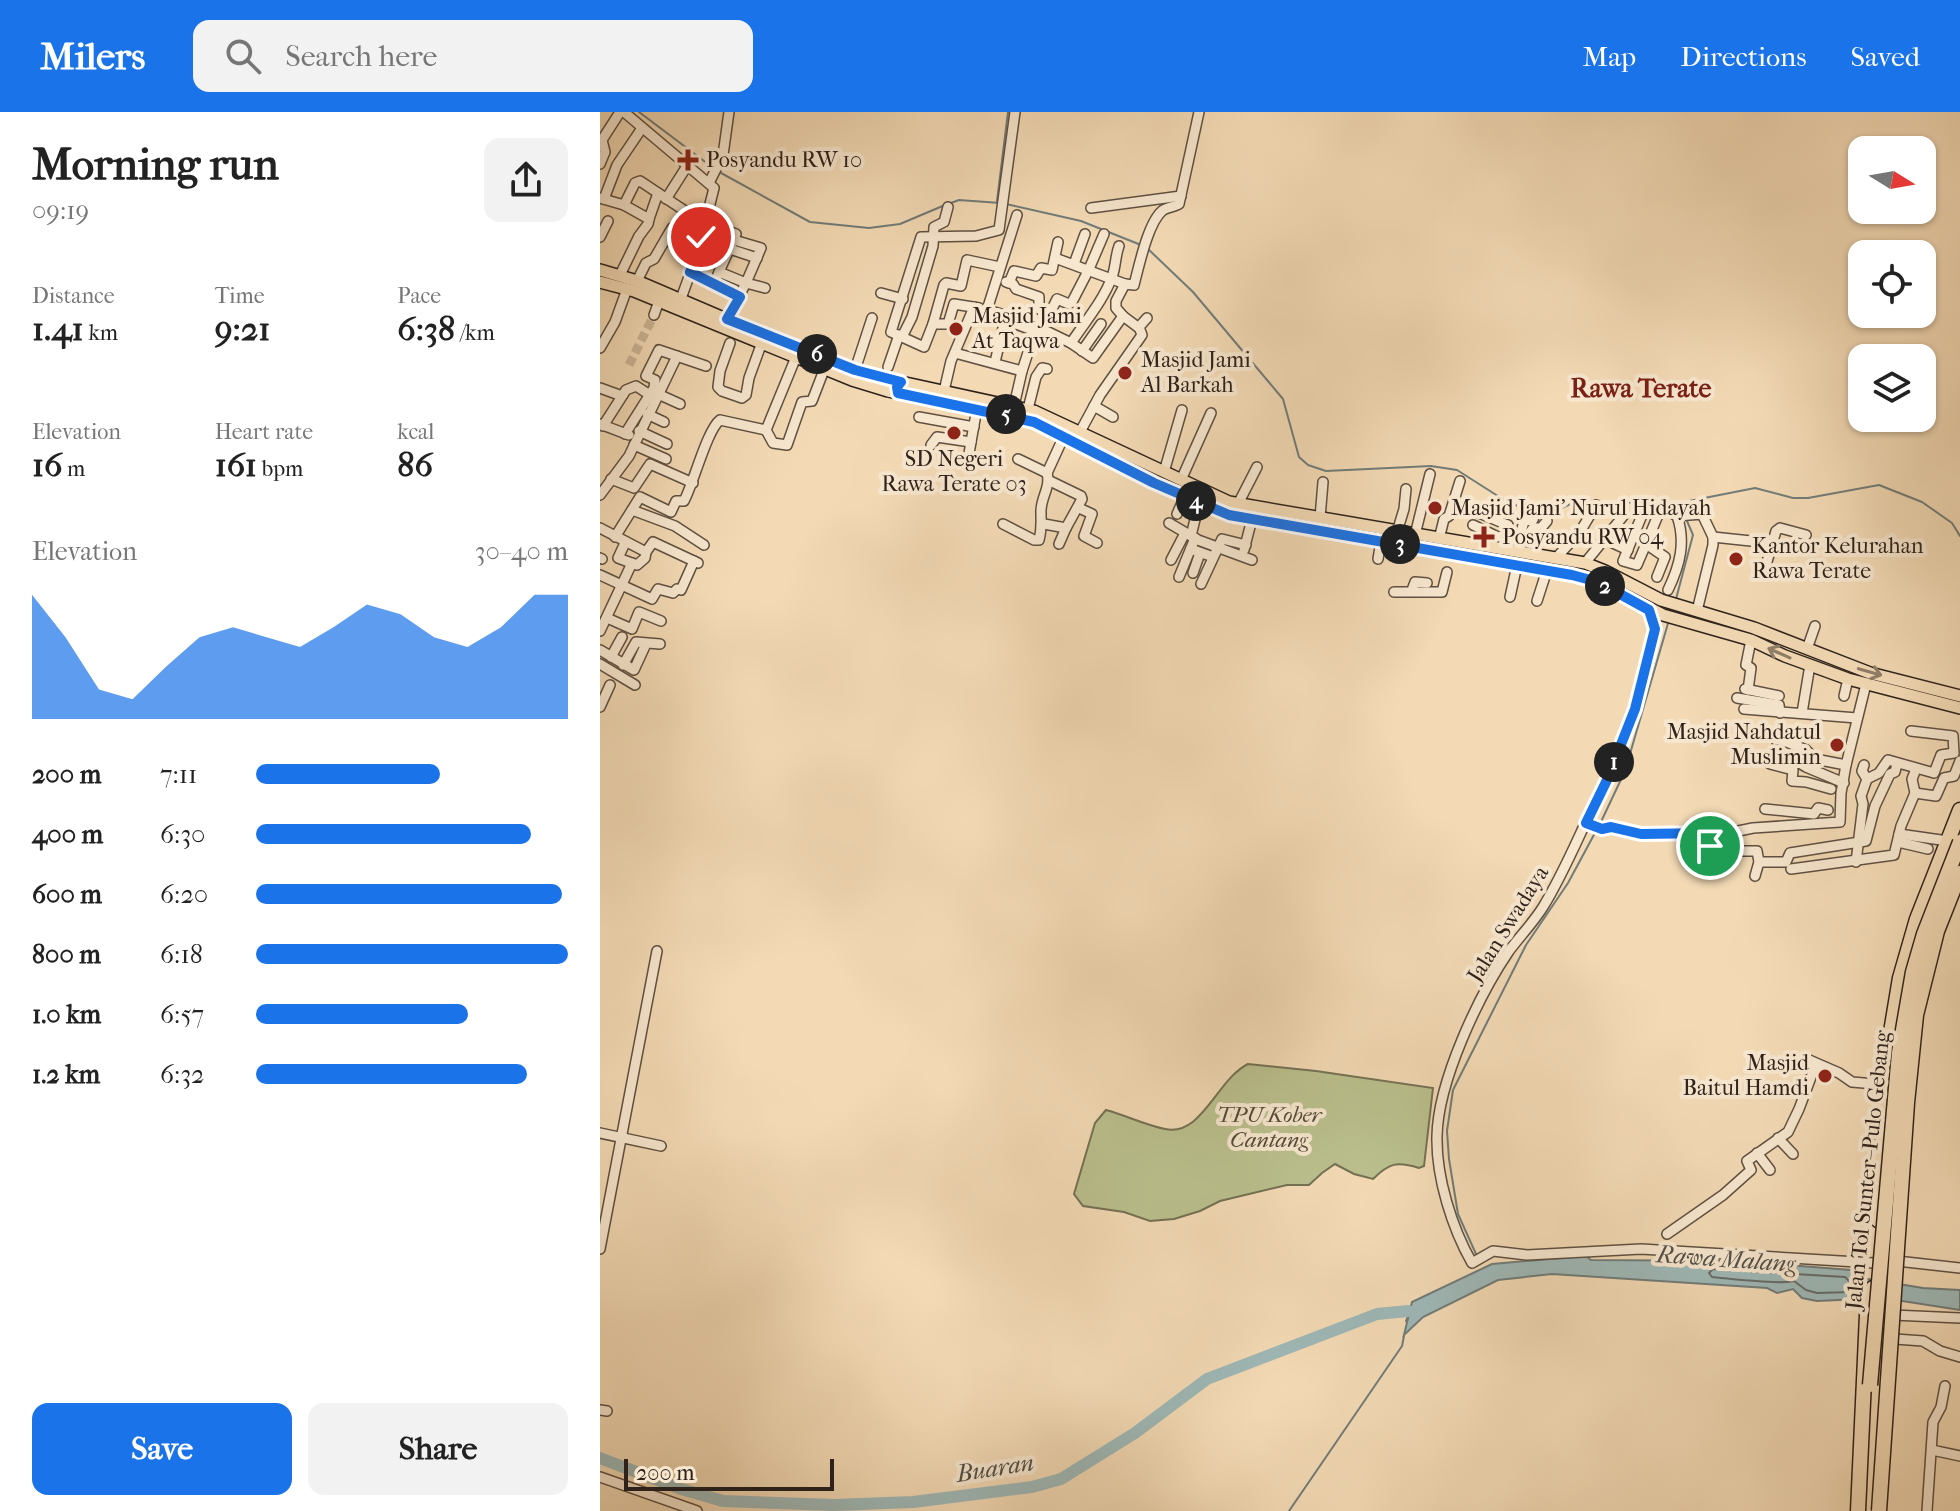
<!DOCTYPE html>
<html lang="en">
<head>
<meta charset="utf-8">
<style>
	:root { --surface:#fff; --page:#f2f2f2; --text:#222; --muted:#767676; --accent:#1a73e8 }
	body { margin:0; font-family:"IM FELL French Canon",serif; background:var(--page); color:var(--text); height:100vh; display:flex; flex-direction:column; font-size:30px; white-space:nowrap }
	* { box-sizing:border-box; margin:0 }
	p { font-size:26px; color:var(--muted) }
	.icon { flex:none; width:44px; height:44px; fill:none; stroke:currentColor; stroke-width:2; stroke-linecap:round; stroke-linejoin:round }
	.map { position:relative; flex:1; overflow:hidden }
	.panel { display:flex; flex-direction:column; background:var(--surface); width:600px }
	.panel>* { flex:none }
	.needle { width:52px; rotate:101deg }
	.fabs { position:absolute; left:1248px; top:24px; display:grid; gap:16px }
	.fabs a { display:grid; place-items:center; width:88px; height:88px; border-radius:16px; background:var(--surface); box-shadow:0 2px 6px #0004; font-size:40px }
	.scale { position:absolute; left:24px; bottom:20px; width:210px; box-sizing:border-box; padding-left:8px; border:4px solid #2e221b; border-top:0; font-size:22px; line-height:28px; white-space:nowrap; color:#2e221b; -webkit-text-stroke:6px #f7e7cf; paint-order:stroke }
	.pin { position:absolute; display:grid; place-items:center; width:68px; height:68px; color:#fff; margin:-34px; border:4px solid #fff; border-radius:50%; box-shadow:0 2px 8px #0007 }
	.km { position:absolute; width:40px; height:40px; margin:-20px; border-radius:50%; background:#222; color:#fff; font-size:22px; line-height:40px; text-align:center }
	.round { display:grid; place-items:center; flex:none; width:84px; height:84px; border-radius:16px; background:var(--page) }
	.summary { display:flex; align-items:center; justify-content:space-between; height:136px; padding:0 32px }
	h1 { font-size:44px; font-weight:700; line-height:60px }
	.figures { display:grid; grid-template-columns:repeat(3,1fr); gap:12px; height:136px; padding:8px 32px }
	.figures div { display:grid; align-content:center }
	.figures b { font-size:34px; font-weight:700 }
	.figures small { font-size:22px; font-weight:400 }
	.figures p { font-size:22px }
	.chart { height:224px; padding:16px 32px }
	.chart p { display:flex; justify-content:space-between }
	.chart svg { width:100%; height:144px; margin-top:8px; fill:var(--accent); opacity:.7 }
	.primary-button { display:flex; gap:16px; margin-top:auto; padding:16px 32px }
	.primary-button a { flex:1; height:92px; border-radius:16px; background:var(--accent); color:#fff; font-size:32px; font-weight:700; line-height:92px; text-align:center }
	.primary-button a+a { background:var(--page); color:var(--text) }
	ul { padding:0 32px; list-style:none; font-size:26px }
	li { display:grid; grid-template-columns:128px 96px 1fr; align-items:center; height:60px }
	li i { height:20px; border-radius:10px; background:var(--accent) }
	header { display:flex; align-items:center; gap:48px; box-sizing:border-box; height:112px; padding:0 40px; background:var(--accent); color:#fff }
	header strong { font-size:38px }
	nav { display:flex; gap:44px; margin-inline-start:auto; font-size:28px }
	.search { width:560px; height:72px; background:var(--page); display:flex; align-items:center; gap:20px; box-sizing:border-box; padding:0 28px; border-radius:16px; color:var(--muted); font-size:30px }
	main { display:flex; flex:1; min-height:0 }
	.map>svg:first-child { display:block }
	.green { fill:#bac08e; stroke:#747154; stroke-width:2 }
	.water { fill:#9eb8b7; stroke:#717c79; stroke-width:2 }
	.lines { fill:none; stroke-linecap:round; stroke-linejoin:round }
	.shore { stroke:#666d69; stroke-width:2 }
	.stream { stroke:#717c79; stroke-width:2 }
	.river { stroke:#9eb8b7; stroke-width:12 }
	.minor-tunnel { stroke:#ccb596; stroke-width:9; stroke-dasharray:9 4.5; stroke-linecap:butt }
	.minor-casing { stroke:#5f5042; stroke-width:12 }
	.major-casing { stroke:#2e221b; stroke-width:14 }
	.highway-casing { stroke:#2e221b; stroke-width:17 }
	.minor { stroke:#f7e7cf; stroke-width:9 }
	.major { stroke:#f3dab5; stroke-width:11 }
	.highway { stroke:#f3dab5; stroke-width:14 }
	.highway-bridge-casing { stroke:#2e221b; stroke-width:17; stroke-linecap:butt }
	.highway-bridge { stroke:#f3dab5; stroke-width:14 }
	.oneway { stroke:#907e68 }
	.route-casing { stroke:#fff; stroke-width:16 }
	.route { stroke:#1a73e8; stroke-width:10 }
	.poi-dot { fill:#8f2418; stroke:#f7e7cf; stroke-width:3 }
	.labels { text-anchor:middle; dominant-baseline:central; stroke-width:8; stroke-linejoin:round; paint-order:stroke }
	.poi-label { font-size:22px; fill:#2e221b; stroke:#f7e7cf; text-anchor:start }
	.street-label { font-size:22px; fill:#2e221b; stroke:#f7e7cf }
	.park-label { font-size:22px; font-style:italic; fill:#514a38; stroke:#f7e7cf }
	.water-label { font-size:24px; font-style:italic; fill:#504f4a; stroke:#f7e7cf }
	.quarter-label { font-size:26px; font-weight:bold; fill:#7a1f14; stroke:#f7e7cf }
</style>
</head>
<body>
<header>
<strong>Milers</strong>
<div class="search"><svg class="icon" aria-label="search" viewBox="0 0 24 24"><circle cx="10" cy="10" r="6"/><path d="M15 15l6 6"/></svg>Search here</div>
<nav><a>Map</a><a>Directions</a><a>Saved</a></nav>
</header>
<main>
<section class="panel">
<div class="summary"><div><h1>Morning run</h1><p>09:19</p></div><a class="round"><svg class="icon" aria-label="share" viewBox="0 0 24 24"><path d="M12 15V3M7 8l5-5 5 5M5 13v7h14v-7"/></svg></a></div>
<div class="figures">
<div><p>Distance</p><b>1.41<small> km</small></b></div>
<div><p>Time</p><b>9:21</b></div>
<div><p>Pace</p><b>6:38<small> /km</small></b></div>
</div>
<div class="figures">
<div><p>Elevation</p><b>16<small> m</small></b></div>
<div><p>Heart rate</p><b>161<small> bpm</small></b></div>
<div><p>kcal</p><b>86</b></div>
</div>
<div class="chart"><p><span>Elevation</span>30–40 m</p>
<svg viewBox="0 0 160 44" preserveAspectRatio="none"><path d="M0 44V6L10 19L20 35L30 38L40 28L50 19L60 16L70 19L80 22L90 16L100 9L110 12L120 19L130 22L140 16L150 6L160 6V44z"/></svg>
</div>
<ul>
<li><b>200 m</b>7:11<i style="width:59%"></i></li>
<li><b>400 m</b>6:30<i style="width:88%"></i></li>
<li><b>600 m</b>6:20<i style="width:98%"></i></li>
<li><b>800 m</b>6:18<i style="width:100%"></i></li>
<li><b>1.0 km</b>6:57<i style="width:68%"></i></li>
<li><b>1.2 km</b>6:32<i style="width:87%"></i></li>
</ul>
<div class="primary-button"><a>Save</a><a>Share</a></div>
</section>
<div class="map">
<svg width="1360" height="1399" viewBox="0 0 1360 1399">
	<rect width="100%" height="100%" fill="#f3dab5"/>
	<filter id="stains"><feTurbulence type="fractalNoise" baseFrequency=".0025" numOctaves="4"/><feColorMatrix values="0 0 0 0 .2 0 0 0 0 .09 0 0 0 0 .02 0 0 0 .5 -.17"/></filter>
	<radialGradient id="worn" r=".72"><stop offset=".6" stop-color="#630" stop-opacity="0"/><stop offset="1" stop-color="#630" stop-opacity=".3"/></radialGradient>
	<path class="green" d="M648 952 716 959 833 976 824 1054 819 1056C797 1049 789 1051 773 1067L754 1062 735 1052 722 1061 709 1073H687L620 1089 600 1099 574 1107 550 1109 524 1100 483 1094 474 1082 495 1011 506 998C525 1003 545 1013 565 1017 602 1025 617 967 648 952Z"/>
	<path class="water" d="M986 1144 991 1148 1135 1149 1251 1158 1256 1165 1323 1176 1360 1178V1198L1283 1186 1217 1189 1202 1186 1193 1177 1177 1181 1167 1176 952 1162 898 1168 823 1205 804 1223 812 1190 892 1152Z"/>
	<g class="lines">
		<path class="shore" d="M1113 1157 1245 1165 1256 1176 1252 1180 1217 1181 1206 1178 1194 1169C1177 1173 1133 1167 1112 1165L1109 1161Z"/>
		<g class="stream">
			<path d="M39 0 112 55"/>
			<path d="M121 61 210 110 269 116 300 112 345 93"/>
			<path d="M397 89 408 0"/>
			<path d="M351 91 359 88 400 91"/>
			<path d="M406 92 481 109 541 133"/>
			<path d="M547 136 593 180 683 287 699 345 708 353 726 359 831 354 857 358 912 393 957 398 978 389H992"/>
			<path d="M999 390 1079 391 1083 399"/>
			<path d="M1079 391 1155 376 1193 386H1208L1279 373 1322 390 1352 411 1360 424"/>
			<path d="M1076 487 1093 423 1087 409"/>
			<path d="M999 714 1025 659 1069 508"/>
			<path d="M876 1142 858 1102 849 1047 847 1019 853 978 926 833 968 771 996 719"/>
			<path d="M806 1209 810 1198"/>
			<path d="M689 1399 802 1234 804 1224"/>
		</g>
		<path class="river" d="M0 1346 81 1377 123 1389 234 1393 313 1390 432 1375 461 1367 535 1321 607 1267 777 1202 808 1199"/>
		<path class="minor-tunnel" d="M29 253 54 203"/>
		<defs>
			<g id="minor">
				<path d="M24 0 114 76 98 140 79 192"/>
				<path d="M0 52 5 40 2 28 20 0"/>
				<path d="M109 71 123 43 129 0"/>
				<path d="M0 86 24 93 49 107 48 112 39 124 20 163"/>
				<path d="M4 87 17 53 42 16"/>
				<path d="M66 87 87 54"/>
				<path d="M24 93 35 71 40 69 91 103 83 116"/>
				<path d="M491 96 581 84"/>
				<path d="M49 107 58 81"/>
				<path d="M105 110 136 122 119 160 146 171 127 207"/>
				<path d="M0 125 8 109"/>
				<path d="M66 128 98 140"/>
				<path d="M134 128 161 136 146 171 165 176"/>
				<path d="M130 137 157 146"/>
				<path d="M455 146 525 172"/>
				<path d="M474 152 485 122"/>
				<path d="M489 157 504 122"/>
				<path d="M90 160 114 172 119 160"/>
				<path d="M37 169 46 151 54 147 72 116H83L101 125"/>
				<path d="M406 170 413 172 416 177 439 185V197L450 201"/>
				<path d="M409 171 414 159 436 164 441 156 452 158 458 130"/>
				<path d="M114 172 140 185"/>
				<path d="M281 181 303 187"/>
				<path d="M379 196 354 192 348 212H333L324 235 291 220 321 125 376 124 399 118 415 0"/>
				<path d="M54 203 59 189"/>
				<path d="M523 204 516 196V189L525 172 534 173C539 154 548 111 562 99 566 95 575 95 579 92L599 0"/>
				<path d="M405 208V203L387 198 417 103"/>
				<path d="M333 212 344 173 346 171 361 174 367 148 400 155"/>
				<path d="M442 217 471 231 493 246 523 204 539 216"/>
				<path d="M302 225 312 205 333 134 334 115 344 110 348 95"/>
				<path d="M130 231 120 259 118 275 122 279 142 286 146 283 149 266 161 233"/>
				<path d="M471 231C485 210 503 189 512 165 516 154 515 145 519 134"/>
				<path d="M0 236 15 210 27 177"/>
				<path d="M482 239 501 212"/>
				<path d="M355 241 422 259"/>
				<path d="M196 245 166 318 173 331 187 333 202 290 212 289 224 258"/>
				<path d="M395 250 405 208 435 219"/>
				<path d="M288 255 299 223"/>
				<path d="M255 258 272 206"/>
				<path d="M0 276 22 284"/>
				<path d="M344 279 351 249 374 195"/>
				<path d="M58 282 80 292"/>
				<path d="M414 294 422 259 435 219 442 217 457 187 469 192 472 190 486 163"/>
				<path d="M494 294 513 305"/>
				<path d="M428 297 436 265 442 256 447 257"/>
				<path d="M47 302 64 310"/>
				<path d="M319 305 374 315"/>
				<path d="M0 312 29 323"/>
				<path d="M3 314 26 278 36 274 50 283"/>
				<path d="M39 319 67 332"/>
				<path d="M480 320 500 283 542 223 539 215 547 206"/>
				<path d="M25 322 54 276 55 268 46 264 59 238 106 254"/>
				<path d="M34 333 66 347"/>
				<path d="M331 333 337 325 371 330"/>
				<path d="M368 347 377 296"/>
				<path d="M418 347 447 361"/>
				<path d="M564 360 582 298"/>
				<path d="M11 367 34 376 50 352 93 371"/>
				<path d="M581 368 611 301"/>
				<path d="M0 383 29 344 77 244"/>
				<path d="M638 392 657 355"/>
				<path d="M479 396 492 402 484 424 497 431"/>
				<path d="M863 396C880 400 892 407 908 413L909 422"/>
				<path d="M1045 396 1023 449 1037 453 1046 432 1065 445 1057 465"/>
				<path d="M32 398 75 414 104 433"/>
				<path d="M577 402 585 384"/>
				<path d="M1077 404 1102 402 1113 425V433L1097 499"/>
				<path d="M720 406 723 370"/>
				<path d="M569 411 598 428 652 448"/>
				<path d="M403 412 434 428H439C442 417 441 412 441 401 440 386 451 376 447 361L464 324"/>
				<path d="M444 412 466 416 482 387 481 384 450 369"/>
				<path d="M873 413 898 425 911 422 926 426 933 416H941L947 409"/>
				<path d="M0 416 46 440"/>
				<path d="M797 420 804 397 806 377"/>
				<path d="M815 423 830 362"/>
				<path d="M591 424 599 391"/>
				<path d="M920 424 924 409 933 408 935 401"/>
				<path d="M15 425 40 385 71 400 76 389H84C94 370 107 318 120 308L166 318"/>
				<path d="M1113 425 1170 431"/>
				<path d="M839 427 844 407 849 404 860 369"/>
				<path d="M1004 427 1028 438"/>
				<path d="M25 431 18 446 37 453 45 446 46 440 53 430 98 451"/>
				<path d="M459 432 466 416"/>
				<path d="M1046 432 1061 396 1077 404C1086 430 1080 453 1068 478"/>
				<path d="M591 437 613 445"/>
				<path d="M644 438 652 407"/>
				<path d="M0 446 2 447"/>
				<path d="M956 446 980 420 996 393"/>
				<path d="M778 447 781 429"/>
				<path d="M571 448 585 421"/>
				<path d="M985 451 1024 403"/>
				<path d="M1164 460 1176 419 1180 416 1206 423"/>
				<path d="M593 461 600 441"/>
				<path d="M0 463 52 487 58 477 73 481 77 477 81 478 94 449"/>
				<path d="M579 465 595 426"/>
				<path d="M601 472 622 427 646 433"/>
				<path d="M812 478 815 470 827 471"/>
				<path d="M794 480H842L847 460"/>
				<path d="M910 485 917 453"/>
				<path d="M937 489 947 458"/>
				<path d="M1049 498C1060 521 1048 550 1042 574 1028 623 1006 669 984 714 971 742 959 769 943 795 933 811 920 824 909 839 879 883 838 969 837 1024 836 1065 852 1116 872 1151L893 1139 927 1143 1041 1137 1274 1151"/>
				<path d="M7 506 32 517 39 500 61 509"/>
				<path d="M0 519 32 451"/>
				<path d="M1207 537 1215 514"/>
				<path d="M0 538 34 558 46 532"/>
				<path d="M11 545 22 525"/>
				<path d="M0 552 35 573"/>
				<path d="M23 553 36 530 60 532"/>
				<path d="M1145 577 1179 584"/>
				<path d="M1148 578 1151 556 1146 553 1151 528"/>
				<path d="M1244 584 1248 567"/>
				<path d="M1137 586 1179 593 1180 601"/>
				<path d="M0 595 10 573"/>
				<path d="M1144 597 1257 606"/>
				<path d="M1202 601 1210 553"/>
				<path d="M1176 628H1182L1206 638"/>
				<path d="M1170 652 1193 658 1192 669 1206 670 1231 677"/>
				<path d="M1267 667 1279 661 1288 648 1334 661 1341 643 1354 641 1353 624 1311 619"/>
				<path d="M1244 671 1206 655 1201 652 1206 638 1215 647 1246 653"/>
				<path d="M1315 681 1336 684 1344 666 1354 664 1360 649"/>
				<path d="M1165 697 1214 702 1218 696 1228 698"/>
				<path d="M986 711 1002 717 1011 715 1041 722 1108 721 1114 724 1153 716 1240 710 1241 681 1246 653 1266 572"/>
				<path d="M1299 722 1348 729"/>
				<path d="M1298 730 1328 737"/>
				<path d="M1086 735 1109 737 1114 724"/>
				<path d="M1134 739H1157L1159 750 1155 764"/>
				<path d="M1159 750H1186L1190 741 1266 729 1275 694 1290 662 1295 660 1297 652"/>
				<path d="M1256 750 1263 692 1261 684 1267 667 1262 659 1264 653"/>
				<path d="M1191 757 1294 743 1301 714 1315 681 1312 667 1316 657"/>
				<path d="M1209 948 1239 961 1252 970 1287 973"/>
				<path d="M0 1021 61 1034"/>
				<path d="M1178 1026 1193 1042"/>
				<path d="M1157 1041 1170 1058"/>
				<path d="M1067 1122 1123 1083 1151 1058 1147 1049 1188 1020 1199 997 1216 952"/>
				<path d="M0 1137 57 839"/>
				<path d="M1297 1149 1360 1156"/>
				<path d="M1293 1203 1360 1206"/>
				<path d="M1295 1227 1323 1229 1340 1239 1360 1245"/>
				<path d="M0 1298 7 1299"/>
				<path d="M1332 1338 1360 1344"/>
				<path d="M0 1365 97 1399"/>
				<path d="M1327 1399 1333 1310 1341 1295 1345 1274"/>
			</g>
			<g id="major">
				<path d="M0 158 37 169 161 222 269 263 434 299 629 390 985 451 1005 459 1061 488 1154 516 1270 561 1360 584"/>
				<path d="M0 170 34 179 252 268 288 279 434 310 543 366 629 403 972 463 998 470 1063 503 1151 528 1185 544 1248 567 1360 596"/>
			</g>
			<g id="highway">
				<path d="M1278 1108 1287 944 1300 866 1317 807 1360 698"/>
				<path d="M1258 1399 1267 1203 1273 1176"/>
			</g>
		</defs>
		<use href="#minor" class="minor-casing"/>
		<use href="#major" class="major-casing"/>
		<use href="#highway" class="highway-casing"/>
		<use href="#minor" class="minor"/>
		<use href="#major" class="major"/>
		<use href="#highway" class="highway"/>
		<defs>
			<g id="highway-bridge">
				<path d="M1270 1273 1299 941 1313 860 1324 822 1360 730"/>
				<path d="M1279 1399 1307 991 1316 903 1337 819 1360 761"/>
			</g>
		</defs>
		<use href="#highway-bridge" class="highway-bridge-casing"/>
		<use href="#highway-bridge" class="highway-bridge"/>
	</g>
	<defs><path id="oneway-shaft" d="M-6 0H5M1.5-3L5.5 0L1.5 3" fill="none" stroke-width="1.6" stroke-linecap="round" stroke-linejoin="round" transform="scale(2)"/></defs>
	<g class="oneway">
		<use href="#oneway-shaft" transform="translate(1179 541) rotate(-156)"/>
		<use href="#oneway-shaft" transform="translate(1270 560) rotate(16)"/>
	</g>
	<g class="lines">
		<defs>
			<path id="route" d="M101 125 98 140 90 160 140 185 127 207 255 258 301 270 297 275 298 281 434 310 554 371 629 403 972 463 998 470 1049 498 1055 517 1035 597 1007 668 986 711 1002 717 1011 715 1041 722 1109 721 1114 724 1110 734"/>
		</defs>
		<use href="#route" class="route-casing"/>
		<use href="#route" class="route"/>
	</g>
	<g class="poi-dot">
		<path d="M84 36h8v8h8v8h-8v8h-8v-8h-8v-8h8z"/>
		<circle cx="356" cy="217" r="8"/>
		<circle cx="525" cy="261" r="8"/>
		<circle cx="354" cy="321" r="8"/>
		<circle cx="835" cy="396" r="8"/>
		<path d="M880 413h8v8h8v8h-8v8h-8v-8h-8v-8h8z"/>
		<circle cx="1136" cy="447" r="8"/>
		<circle cx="1237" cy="633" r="8"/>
		<circle cx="1225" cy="964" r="8"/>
	</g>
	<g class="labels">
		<g class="poi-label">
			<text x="106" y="48">Posyandu RW 10</text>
			<text x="372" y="204">Masjid Jami<tspan x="372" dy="25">At Taqwa</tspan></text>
			<text x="541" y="248">Masjid Jami<tspan x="541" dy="25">Al Barkah</tspan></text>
			<text x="354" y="347" text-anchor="middle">SD Negeri<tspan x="354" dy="25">Rawa Terate 03</tspan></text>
			<text x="851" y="396">Masjid Jami' Nurul Hidayah</text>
			<text x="902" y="425">Posyandu RW 04</text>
			<text x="1152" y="434">Kantor Kelurahan<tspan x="1152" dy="25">Rawa Terate</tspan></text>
			<text x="1221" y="620" text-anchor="end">Masjid Nahdatul<tspan x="1221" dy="25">Muslimin</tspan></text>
			<text x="1209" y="951" text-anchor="end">Masjid<tspan x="1209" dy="25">Baitul Hamdi</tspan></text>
		</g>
		<g class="street-label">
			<text transform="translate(908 812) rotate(-58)">Jalan Swadaya</text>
			<text transform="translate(1268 1058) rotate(-84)">Jalan Tol Sunter–Pulo Gebang</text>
		</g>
		<g class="park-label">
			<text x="669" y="1003">TPU Kober<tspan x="669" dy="25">Cantang</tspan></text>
		</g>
		<g class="water-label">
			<text transform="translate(1126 1147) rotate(4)">Rawa Malang</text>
			<text transform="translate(395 1356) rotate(-9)">Buaran</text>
		</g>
		<g class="quarter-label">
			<text x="1041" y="276">Rawa Terate</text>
		</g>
	</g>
	<rect width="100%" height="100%" filter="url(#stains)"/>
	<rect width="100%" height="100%" fill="url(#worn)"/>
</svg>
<div class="fabs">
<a><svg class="needle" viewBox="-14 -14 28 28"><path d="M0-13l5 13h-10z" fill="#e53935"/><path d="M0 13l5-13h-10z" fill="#767676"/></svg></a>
<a><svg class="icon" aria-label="locate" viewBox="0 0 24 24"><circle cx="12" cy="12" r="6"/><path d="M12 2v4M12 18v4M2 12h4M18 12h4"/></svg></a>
<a><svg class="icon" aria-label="layers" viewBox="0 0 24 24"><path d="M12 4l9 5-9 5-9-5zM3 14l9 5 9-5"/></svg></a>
</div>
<div class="scale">200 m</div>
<div class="pin" style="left:1110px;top:734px;background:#1e9e55"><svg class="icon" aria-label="arrive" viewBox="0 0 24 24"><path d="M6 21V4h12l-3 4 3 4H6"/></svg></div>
<div class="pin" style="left:101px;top:125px;background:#d93025"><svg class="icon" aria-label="check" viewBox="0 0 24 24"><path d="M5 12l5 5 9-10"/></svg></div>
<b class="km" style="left:1014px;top:650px">1</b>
<b class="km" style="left:1005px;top:474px">2</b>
<b class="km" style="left:800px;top:432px">3</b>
<b class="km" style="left:596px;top:389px">4</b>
<b class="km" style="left:406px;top:302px">5</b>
<b class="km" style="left:217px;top:242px">6</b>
</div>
</main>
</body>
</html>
